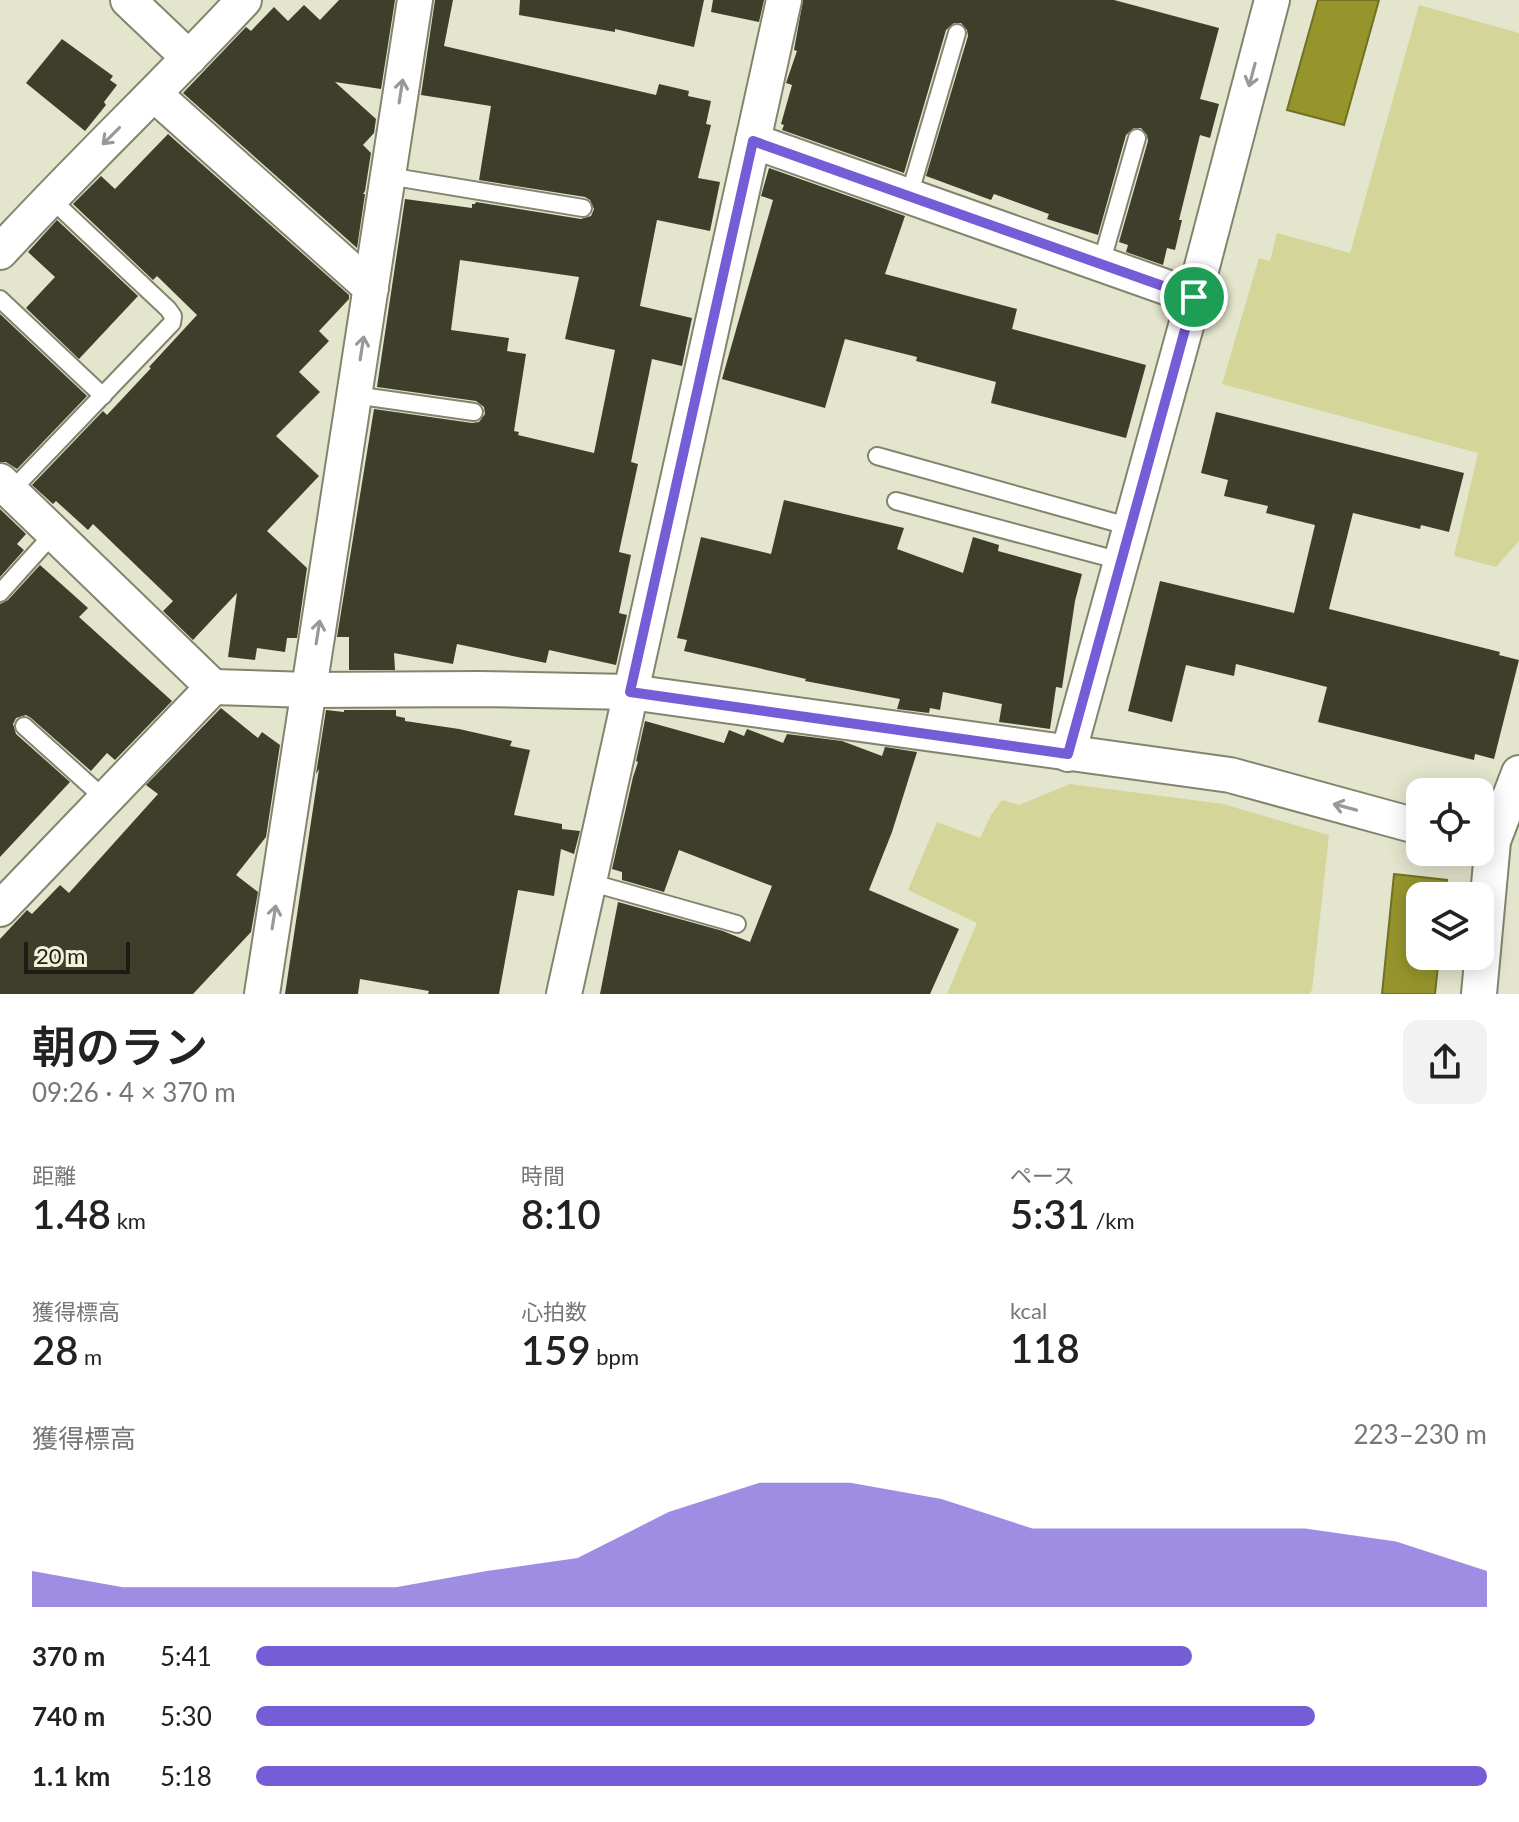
<!DOCTYPE html>
<html lang="ja">
<head>
<meta charset="utf-8">
<style>
	:root { --surface:#fff; --page:#f2f2f2; --text:#222; --muted:#767676; --accent:#765dd8 }
	body { margin:0; font-family:Lato,"Noto Sans JP",sans-serif; background:var(--page); color:var(--text); height:100vh; display:flex; flex-direction:column; font-size:30px; white-space:nowrap }
	* { box-sizing:border-box; margin:0 }
	p { font-size:26px; color:var(--muted) }
	.icon { flex:none; width:44px; height:44px; fill:none; stroke:currentColor; stroke-width:2; stroke-linecap:round; stroke-linejoin:round }
	.map { position:relative; height:994px; overflow:hidden }
	.panel { display:flex; flex-direction:column; background:var(--surface); flex:1 }
	.panel>* { flex:none }
	.buttons { position:absolute; left:1406px; top:778px; display:grid; gap:16px }
	.buttons a { display:grid; place-items:center; width:88px; height:88px; border-radius:16px; background:var(--surface); box-shadow:0 4px 20px #0003; font-size:40px }
	.scale { position:absolute; left:24px; bottom:20px; width:106px; box-sizing:border-box; padding-left:8px; border:4px solid #1c1c14; border-top:0; font-size:22px; line-height:28px; white-space:nowrap; color:#1c1c14; -webkit-text-stroke:6px #f1f2da; paint-order:stroke }
	.pin { position:absolute; display:grid; place-items:center; width:68px; height:68px; color:#fff; margin:-34px; border:4px solid #fff; border-radius:50%; box-shadow:0 2px 8px #0007 }
	.round { display:grid; place-items:center; flex:none; width:84px; height:84px; border-radius:16px; background:var(--page) }
	.summary { display:flex; align-items:center; justify-content:space-between; height:136px; padding:0 32px }
	h1 { font-size:44px; font-weight:600; line-height:60px }
	.stats { display:grid; grid-template-columns:repeat(3,1fr); gap:12px; height:136px; padding:8px 32px }
	.stats div { display:grid; align-content:center }
	.stats b { font-size:40px; font-weight:600 }
	.stats small { font-size:22px; font-weight:400 }
	.stats p { font-size:22px }
	.chart { height:224px; padding:16px 32px }
	.chart p { display:flex; justify-content:space-between }
	.chart svg { width:100%; height:144px; margin-top:8px; fill:var(--accent); opacity:.7 }
	ul { padding:0 32px; list-style:none; font-size:26px }
	li { display:grid; grid-template-columns:128px 96px 1fr; align-items:center; height:60px }
	li i { height:20px; border-radius:10px; background:var(--accent) }
	.map>svg:first-child { display:block }
	.green { fill:#d4d598 }
	.water { fill:#96952c; stroke:#717125; stroke-width:2 }
	.building { fill:#3e3e2a; fill-rule:evenodd }
	.lines { fill:none; stroke-linecap:round; stroke-linejoin:round }
	.service-casing { stroke:#83846e; stroke-width:20 }
	.minor-casing { stroke:#83846e; stroke-width:38 }
	.service { stroke:#fff; stroke-width:16 }
	.minor { stroke:#fff; stroke-width:34 }
	.oneway { stroke:#999995 }
	.route-casing { stroke:#fff; stroke-width:16 }
	.route { stroke:#765dd8; stroke-width:10 }
</style>
</head>
<body>
<div class="map">
<svg width="1519" height="994" viewBox="0 0 1519 994">
	<rect width="100%" height="100%" fill="#e4e5cd"/>
	<g class="green">
		<path d="M1419 5 1519 33V541L1496 567 1454 556 1478 453 1222 384 1259 258 1270 261 1277 233 1350 253Z"/>
		<path d="M1070 784 1223 804 1329 835 1312 990 1309 994H947L977 923 908 890 937 822 980 838 991 815 1002 800 1019 805Z"/>
	</g>
	<g class="water">
		<path d="M1318 0H1379L1344 125 1287 110Z"/>
		<path d="M1394 874 1447 880 1445 896H1420V956H1439L1435 994H1382Z"/>
	</g>
	<g class="building">
		<path d="M339 0H395L381 89 335 82 376 119 374 133 363 145 371 153 365 191 363 194H365L357 248 183 93 246 27 251 31 274 7 288 21 304 5 320 20Z"/>
		<path d="M435 0H453L444 46 656 95 659 84 689 91 688 96 711 101 706 124 711 125 698 178 720 182 710 231 657 220 640 306 692 318 682 366 652 359 631 462 638 464 619 552 631 555 619 613 627 615 616 665 549 650 546 663 457 644 453 664 394 653 395 670H349V637H337L374 409 472 423 479 422 485 414 484 407 476 401 377 387 405 199 472 208V204H475L476 202 581 219 591 216 594 209 590 200 585 197 479 180 491 106 421 95ZM460 260 579 277 565 339 615 350 594 453 518 435 519 432 514 431 526 354 507 351 509 338 451 330Z"/>
		<path d="M520 0H704L694 47 615 29V32L519 15Z"/>
		<path d="M713 0H764L759 22 711 12Z"/>
		<path d="M803 0H1114L1219 28 1200 99 1219 104 1210 138 1200 135 1179 220H1182L1175 250 1167 248 1163 265 1126 252 1128 245 1119 242 1148 141 1147 135 1141 128H1134L1126 135 1098 235 1047 219 1049 214 994 194 991 200 926 176 968 36 967 30 961 23H954L946 30 904 173 782 130 784 125 781 124 792 85 786 83 797 51 794 50Z"/>
		<path d="M62 39 113 76 110 80 117 85 104 102 106 105 85 131 26 83Z"/>
		<path d="M168 134 349 295V299L319 331 329 341 299 372 320 392 276 436 319 476 267 531 307 568 297 638H287L285 652 257 648 255 660 228 657 237 593 193 640 163 611 173 601 93 524 88 530 56 501 53 504 32 485 103 411 107 415 151 368 149 367 197 315 157 276 153 280 73 204 101 176 115 189Z"/>
		<path d="M769 168 905 216 885 274 1017 309 1012 329 1146 365 1126 438 991 403 996 382 916 361 917 357 845 339 825 408 722 379 773 200 761 196Z"/>
		<path d="M57 220 138 296 79 359 26 308 55 277 28 252Z"/>
		<path d="M0 314 87 396 17 469 6 462H0Z"/>
		<path d="M1216 412 1464 473 1449 532 1421 525 1420 529 1353 513 1329 609 1500 652 1499 655 1519 660 1494 759 1475 754 1474 760 1318 722 1327 687 1236 664 1234 676 1186 665 1172 722 1128 711 1160 581 1294 613 1315 525 1266 513 1268 506 1224 496 1228 480 1201 473Z"/>
		<path d="M784 500 904 528 897 549 963 573 973 537 999 545 998 551 1082 574 1075 601 1062 688 1056 687 1050 729 999 722 1002 704 943 692 940 710 930 708 929 713 897 709 900 699 805 681 806 679 684 651 687 640 677 638 701 537 771 554Z"/>
		<path d="M0 509 26 534 17 544 24 550 0 577Z"/>
		<path d="M40 565 88 608 79 617 172 701 115 760 107 753 91 771 31 718 26 715 16 718 13 724 16 734 70 782 0 857V604L8 600Z"/>
		<path d="M221 708 258 738 262 732 280 745 266 837 236 875 258 892 251 932 193 994H0V939L27 910 32 914 60 885 69 893 158 794 146 785Z"/>
		<path d="M326 710 344 712V710H396V716L405 718V721L459 729 512 741 510 746 530 750 514 815 562 824V829L580 831 574 854 561 849 554 896 518 890 499 994H428L429 991 360 979 358 994H285L319 769 316 774Z"/>
		<path d="M645 721 724 743 729 730 744 736 747 729 783 743 787 734 842 741 882 756 885 747 917 752 892 832 869 890 959 929 930 994H600L618 902 723 931 750 942 772 886 679 850 664 892 622 880V872L612 869 633 777 638 762 636 761Z"/>
	</g>
	<g class="lines">
		<defs>
			<g id="service">
				<path d="M388 176 583 208"/>
				<path d="M909 196 957 33"/>
				<path d="M1101 264 1137 138"/>
				<path d="M0 299 103 396"/>
				<path d="M354 395 474 412"/>
				<path d="M877 456 1131 527"/>
				<path d="M11 491 172 323 173 316 168 309 50 198"/>
				<path d="M896 501 1121 561"/>
				<path d="M0 593 54 533"/>
				<path d="M24 726 105 799"/>
				<path d="M589 882 737 924"/>
			</g>
			<g id="minor">
				<path d="M128 0 189 58"/>
				<path d="M154 94 371 288"/>
				<path d="M753 141 784 0"/>
				<path d="M0 252C79 166 164 86 244 0"/>
				<path d="M0 481 213 687"/>
				<path d="M1068 754 1194 297 1272 0"/>
				<path d="M0 909 213 687 309 690 479 689 630 692 1230 775 1420 827"/>
				<path d="M262 994 415 0"/>
				<path d="M564 994 753 141 1194 297"/>
				<path d="M1479 994 1493 841 1519 773"/>
			</g>
		</defs>
		<use href="#service" class="service-casing"/>
		<use href="#minor" class="minor-casing"/>
		<use href="#service" class="service"/>
		<use href="#minor" class="minor"/>
	</g>
	<defs><path id="oneway-shaft" d="M-6 0H5M1.5-3L5.5 0L1.5 3" fill="none" stroke-width="1.6" stroke-linecap="round" stroke-linejoin="round" transform="scale(2)"/></defs>
	<g class="oneway">
		<use href="#oneway-shaft" transform="translate(1252 75) rotate(105)"/>
		<use href="#oneway-shaft" transform="translate(401 91) rotate(-81)"/>
		<use href="#oneway-shaft" transform="translate(111 136) rotate(135)"/>
		<use href="#oneway-shaft" transform="translate(362 348) rotate(-81)"/>
		<use href="#oneway-shaft" transform="translate(318 632) rotate(-81)"/>
		<use href="#oneway-shaft" transform="translate(1345 807) rotate(-165)"/>
		<use href="#oneway-shaft" transform="translate(274 917) rotate(-81)"/>
	</g>
	<g class="lines">
		<defs>
			<path id="route" d="M753 141 1194 297 1068 754 630 692Z"/>
		</defs>
		<use href="#route" class="route-casing"/>
		<use href="#route" class="route"/>
	</g>
</svg>
<div class="buttons">
<a><svg class="icon" aria-label="locate" viewBox="0 0 24 24"><circle cx="12" cy="12" r="6"/><path d="M12 2v4M12 18v4M2 12h4M18 12h4"/></svg></a>
<a><svg class="icon" aria-label="layers" viewBox="0 0 24 24"><path d="M12 4l9 5-9 5-9-5zM3 14l9 5 9-5"/></svg></a>
</div>
<div class="scale">20 m</div>
<div class="pin" style="left:1194px;top:297px;background:#1e9e55"><svg class="icon" aria-label="arrive" viewBox="0 0 24 24"><path d="M6 21V4h12l-3 4 3 4H6"/></svg></div>
</div>
<section class="panel">
<div class="summary"><div><h1>朝のラン</h1><p>09:26 · 4 × 370 m</p></div><a class="round"><svg class="icon" aria-label="share" viewBox="0 0 24 24"><path d="M12 15V3M7 8l5-5 5 5M5 13v7h14v-7"/></svg></a></div>
<div class="stats">
<div><p>距離</p><b>1.48<small> km</small></b></div>
<div><p>時間</p><b>8:10</b></div>
<div><p>ペース</p><b>5:31<small> /km</small></b></div>
</div>
<div class="stats">
<div><p>獲得標高</p><b>28<small> m</small></b></div>
<div><p>心拍数</p><b>159<small> bpm</small></b></div>
<div><p>kcal</p><b>118</b></div>
</div>
<div class="chart"><p><span>獲得標高</span>223–230 m</p>
<svg viewBox="0 0 160 44" preserveAspectRatio="none"><path d="M0 44V33L10 38L20 38L30 38L40 38L50 33L60 29L70 15L80 6L90 6L100 11L110 20L120 20L130 20L140 20L150 24L160 33V44z"/></svg>
</div>
<ul>
<li><b>370 m</b>5:41<i style="width:76%"></i></li>
<li><b>740 m</b>5:30<i style="width:86%"></i></li>
<li><b>1.1 km</b>5:18<i style="width:100%"></i></li>
</ul>
</section>
</body>
</html>
